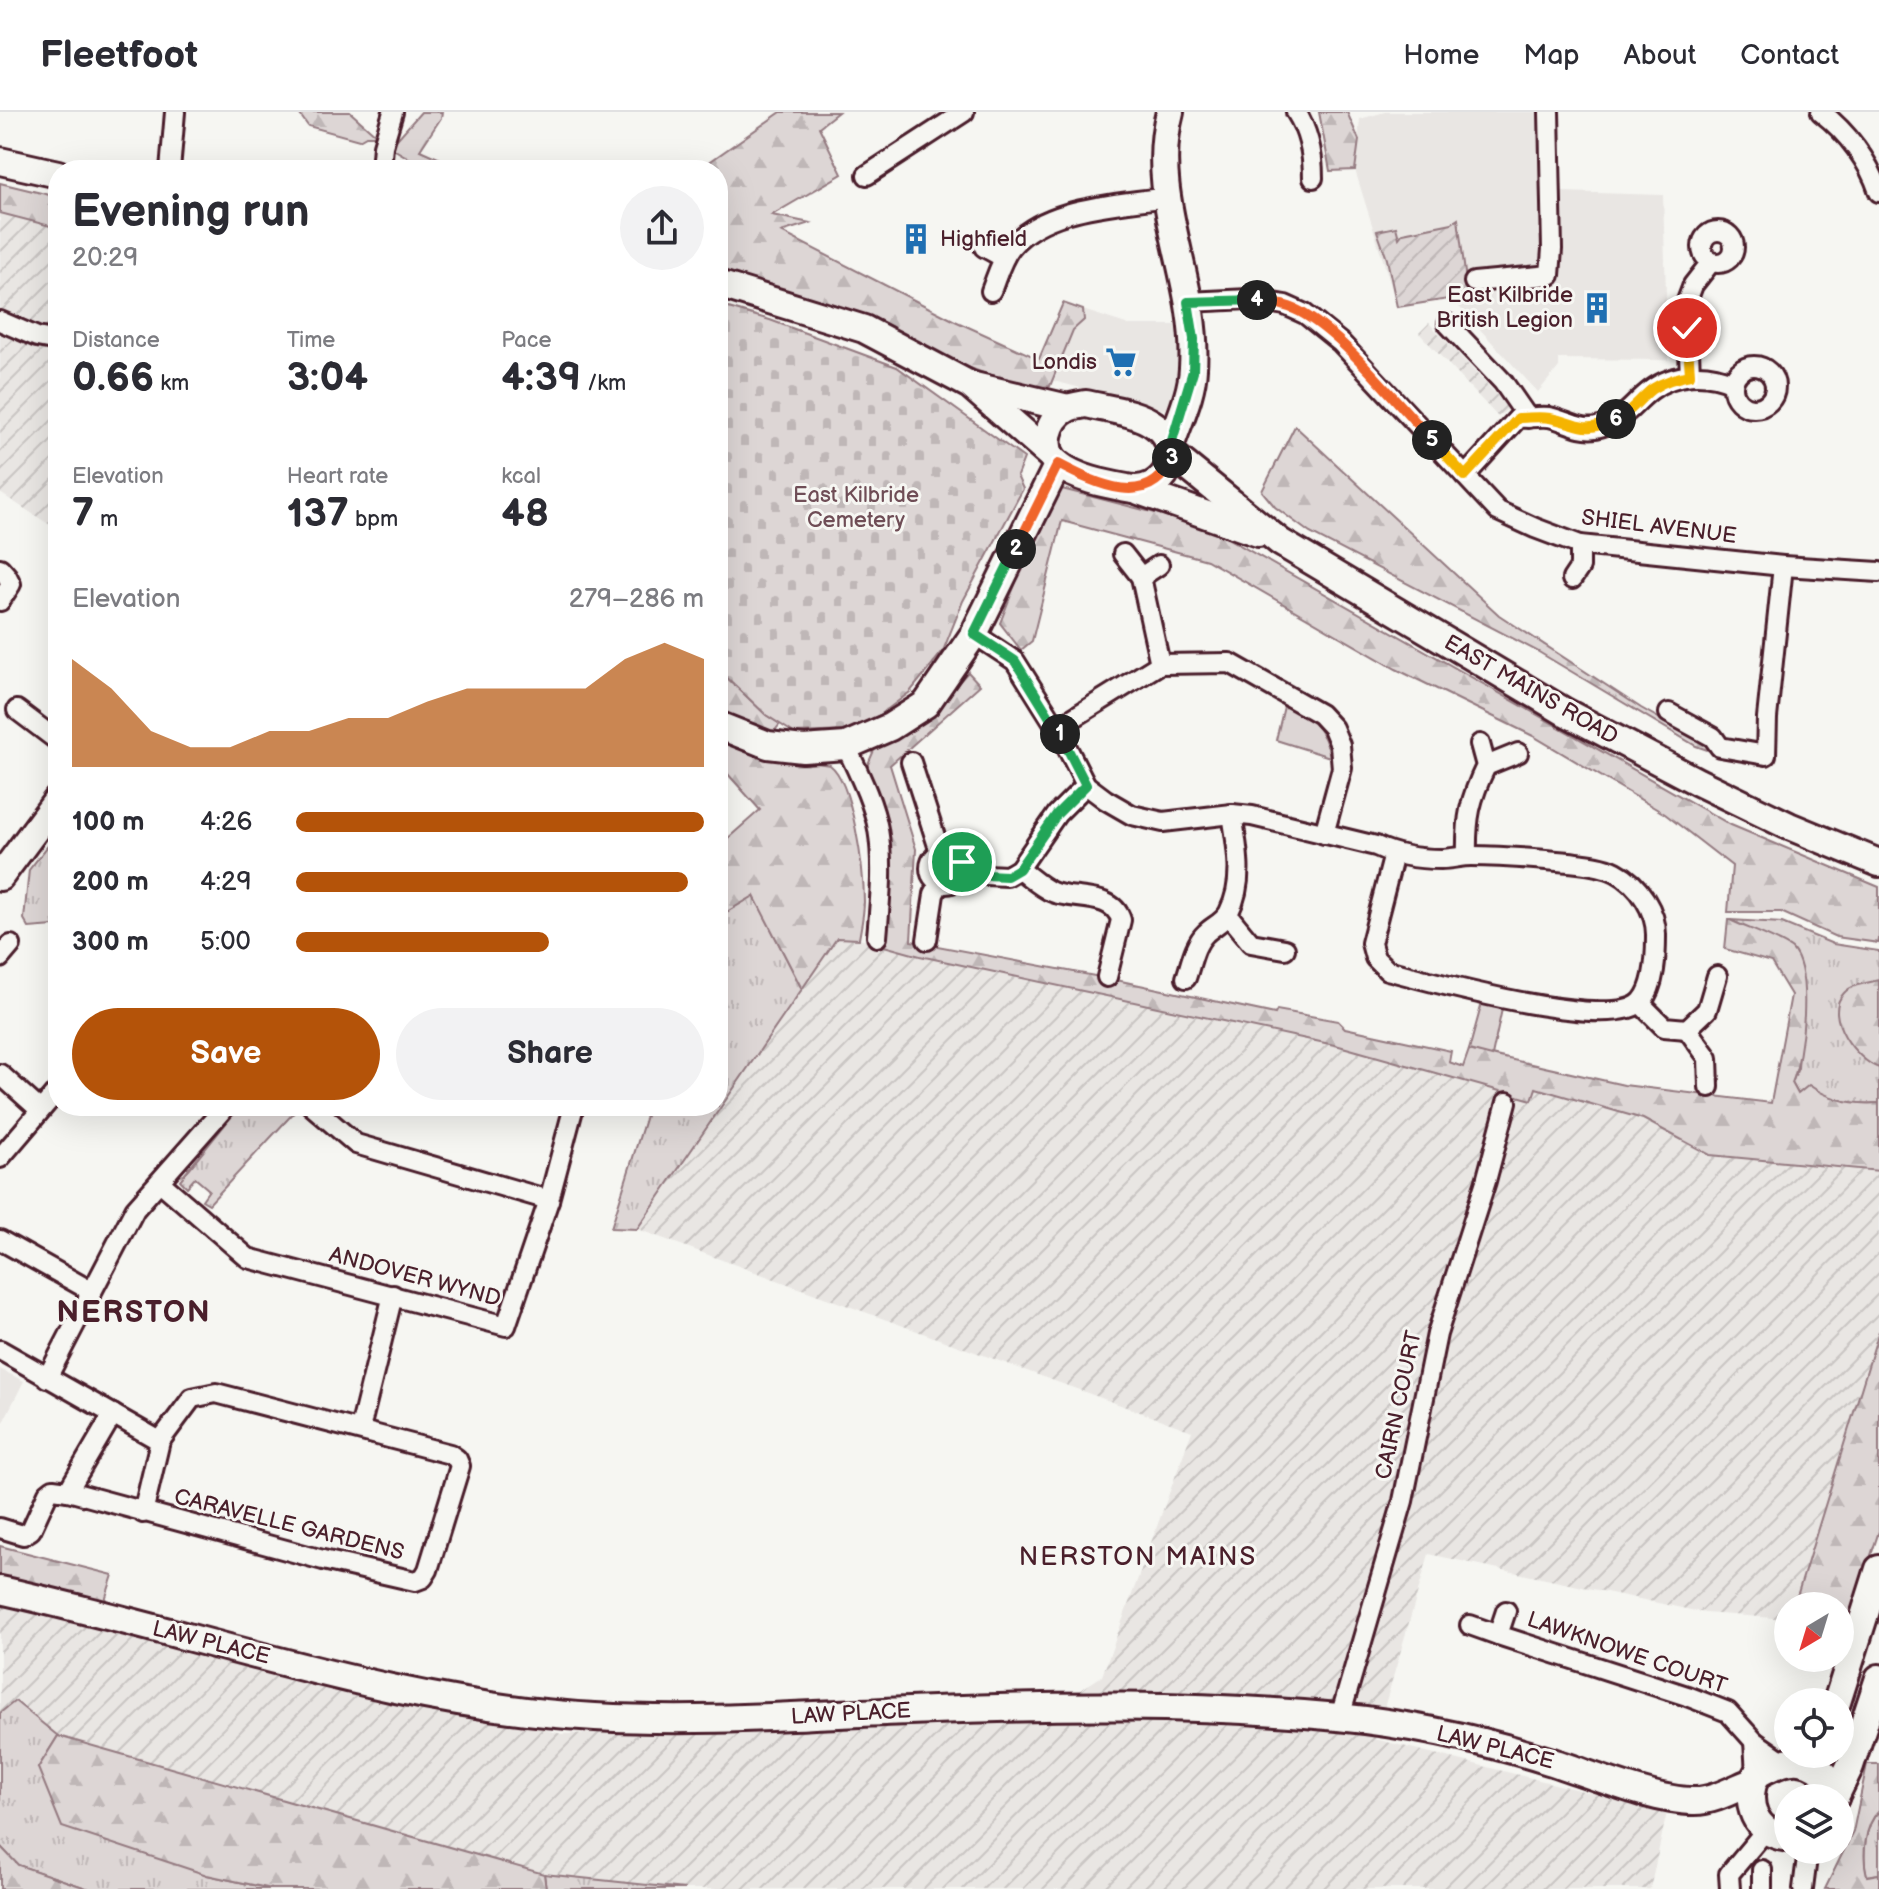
<!DOCTYPE html>
<html lang="en">
<head>
<meta charset="utf-8">
<style>
	:root { --surface:#fff; --page:#f2f2f3; --text:#2b2b33; --muted:#7c7c81; --line:#e1e1e2; --accent:#b45309 }
	body { margin:0; font-family:"Balsamiq Sans",sans-serif; background:var(--page); color:var(--text); height:100vh; display:flex; flex-direction:column; font-size:30px; white-space:nowrap }
	* { box-sizing:border-box; margin:0 }
	p { font-size:26px; color:var(--muted) }
	.icon { flex:none; width:44px; height:44px; fill:none; stroke:currentColor; stroke-width:2; stroke-linecap:round; stroke-linejoin:round }
	.map { position:relative; flex:1; overflow:hidden }
	.side { position:absolute; left:48px; top:48px; width:680px; height:956px; display:flex; flex-direction:column; background:var(--surface); border-radius:32px; box-shadow:0 8px 32px #0002 }
	.side>* { flex:none }
	.needle { width:52px; rotate:218deg }
	.tools { position:absolute; left:1774px; top:1480px; display:grid; gap:16px }
	.tools a { display:grid; place-items:center; width:80px; height:80px; border-radius:50%; background:var(--surface); box-shadow:0 8px 32px #0002; font-size:40px }
	.pin { position:absolute; display:grid; place-items:center; width:68px; height:68px; color:#fff; margin:-34px; border:4px solid #fff; border-radius:50%; box-shadow:0 2px 8px #0007 }
	.km { position:absolute; width:40px; height:40px; margin:-20px; border-radius:50%; background:#222; color:#fff; font-size:22px; line-height:40px; text-align:center }
	.round { display:grid; place-items:center; flex:none; width:84px; height:84px; border-radius:42px; background:var(--page) }
	.headline { display:flex; align-items:center; justify-content:space-between; height:136px; padding:0 24px }
	h1 { font-size:44px; font-weight:600; line-height:60px }
	.metrics { display:grid; grid-template-columns:repeat(3,1fr); gap:12px; height:136px; padding:8px 24px }
	.metrics div { display:grid; align-content:center }
	.metrics b { font-size:40px; font-weight:600 }
	.metrics small { font-size:22px; font-weight:400 }
	.metrics p { font-size:22px }
	.chart { height:224px; padding:16px 24px }
	.chart p { display:flex; justify-content:space-between }
	.chart svg { width:100%; height:144px; margin-top:8px; fill:var(--accent); opacity:.7 }
	.primary-button { display:flex; gap:16px; margin-top:auto; padding:16px 24px }
	.primary-button a { flex:1; height:92px; border-radius:48px; background:var(--accent); color:#fff; font-size:32px; font-weight:600; line-height:92px; text-align:center }
	.primary-button a+a { background:var(--page); color:var(--text) }
	ul { padding:0 24px; list-style:none; font-size:26px }
	li { display:grid; grid-template-columns:128px 96px 1fr; align-items:center; height:60px }
	li i { height:20px; border-radius:10px; background:var(--accent) }
	header { display:flex; align-items:center; gap:48px; box-sizing:border-box; height:112px; padding:0 40px; background:var(--surface); border-bottom:2px solid var(--line) }
	header strong { font-size:38px }
	nav { display:flex; gap:44px; margin-inline-start:auto; font-size:28px }
	.map>svg:first-child { display:block }
	.built { fill:#e9e6e3 }
	.industrial { fill:url(#industrial-furrows) }
	.grass { fill:url(#grass-tufts); stroke:#947a80; stroke-width:2 }
	.forest { fill:url(#forest-firs); stroke:#947a80; stroke-width:2 }
	.cemetery { fill:url(#cemetery-stones); stroke:#947a80; stroke-width:2 }
	.park { fill:#ddd6d5; stroke:#947a80; stroke-width:2 }
	.garden { fill:url(#garden-furrows); stroke:#947a80; stroke-width:2 }
	.lines { fill:none; stroke-linecap:round; stroke-linejoin:round }
	.street-casing { stroke:#4a1f2b; stroke-width:24 }
	.secondary-casing { stroke:#4a1f2b; stroke-width:32 }
	.street { stroke:#f6f6f2; stroke-width:18 }
	.secondary { stroke:#f6f6f2; stroke-width:26 }
	.split-1-casing { stroke:#fff; stroke-width:16 }
	.split-2-casing { stroke:#fff; stroke-width:16 }
	.split-3-casing { stroke:#fff; stroke-width:16 }
	.split-4-casing { stroke:#fff; stroke-width:16 }
	.split-5-casing { stroke:#fff; stroke-width:16 }
	.split-6-casing { stroke:#fff; stroke-width:16 }
	.split-7-casing { stroke:#fff; stroke-width:16 }
	.split-1 { stroke:#22a559; stroke-width:10 }
	.split-2 { stroke:#22a559; stroke-width:10 }
	.split-3 { stroke:#f0652b; stroke-width:10 }
	.split-4 { stroke:#22a559; stroke-width:10 }
	.split-5 { stroke:#f0652b; stroke-width:10 }
	.split-6 { stroke:#f5b400; stroke-width:10 }
	.split-7 { stroke:#f5b400; stroke-width:10 }
	.labels { text-anchor:middle; dominant-baseline:central; stroke-width:6; stroke-linejoin:round; paint-order:stroke }
	.poi-label { font-size:22px; fill:#4a1f2b; stroke:#f6f6f2; text-anchor:end }
	.park-label { font-size:22px; fill:#6f4d56; stroke:#f6f6f2 }
	.street-label { font-size:22px; fill:#4a1f2b; stroke:#f6f6f2 }
	.quarter-label { font-size:26px; letter-spacing:2px; fill:#4a1f2b; stroke:#f6f6f2 }
	.district-label { font-size:30px; font-weight:bold; letter-spacing:2px; fill:#4a1f2b; stroke:#f6f6f2 }
</style>
</head>
<body>
<header>
<strong>Fleetfoot</strong>
<nav><a>Home</a><a>Map</a><a>About</a><a>Contact</a></nav>
</header>
<div class="map">
<svg width="1879" height="1777" viewBox="0 0 1879 1777">
	<defs>
		<pattern id="industrial-furrows" width="10" height="10" patternUnits="userSpaceOnUse" patternTransform="scale(2)"><rect width="10" height="10" fill="#e9e6e3"/><path d="M-1 1l2-2M0 10L10 0M9 11l2-2" fill="none" stroke="#c9c5c3"/></pattern>
		<pattern id="grass-tufts" width="24" height="20" patternUnits="userSpaceOnUse" patternTransform="scale(2)"><rect width="24" height="20" fill="#ddd6d5"/><path d="M3 7l-1-3M5 7V3M7 7l1-3M15 17l-1-3M17 17v-4M19 17l1-3" fill="none" stroke="#bfb7b7"/></pattern>
		<pattern id="forest-firs" width="22" height="20" patternUnits="userSpaceOnUse" patternTransform="scale(2)"><rect width="22" height="20" fill="#ddd6d5"/><path d="M5 1l3.5 6h-7zM16 11l3.5 6h-7z" fill="#bfb7b7"/></pattern>
		<pattern id="cemetery-stones" width="16" height="16" patternUnits="userSpaceOnUse" patternTransform="scale(2)"><rect width="16" height="16" fill="#ddd6d5"/><path d="M2 7V4a2 2 0 0 1 4 0v3zM10 15v-3a2 2 0 0 1 4 0v3z" fill="#bfb7b7"/></pattern>
		<pattern id="garden-furrows" width="10" height="10" patternUnits="userSpaceOnUse" patternTransform="scale(2)"><rect width="10" height="10" fill="#ddd6d5"/><path d="M-1 1l2-2M0 10L10 0M9 11l2-2" fill="none" stroke="#bfb7b7"/></pattern>
	</defs>
	<rect width="100%" height="100%" fill="#f6f6f2"/>
	<filter id="ink" filterUnits="userSpaceOnUse"><feTurbulence type="fractalNoise" baseFrequency=".0125" numOctaves="2"/><feDisplacementMap in="SourceGraphic" scale="16" xChannelSelector="R" yChannelSelector="G"/><feConvolveMatrix kernelMatrix="1 2 1 2 8 2 1 2 1" color-interpolation-filters="sRGB"/></filter>
	<g filter="url(#ink)">
		<g class="built">
			<path d="M1385 0H1558L1562 80 1663 83 1668 248 1559 247V255L1538 280 1450 185 1396 190 1355 58 1360 7Z"/>
			<path d="M1083 198 1129 213H1183L1184 265 1165 298 1054 269 1073 218 1084 208Z"/>
			<path d="M0 1257 24 1269 0 1316Z"/>
		</g>
		<g class="industrial">
			<path d="M0 101 58 116V418L0 381Z"/>
			<path d="M1429 211 1509 296 1498 305 1419 221Z"/>
			<path d="M837 826 859 827 920 844 1339 934 1532 988 1535 975 1643 1007 1710 1043 1879 1059V1219L1794 1494H1788V1507L1705 1501 1429 1442 1375 1627 1667 1700 1650 1777H685L544 1762 58 1624 15 1589 0 1601V1481L562 1622 1038 1606 1102 1564 1192 1319 637 1117Z"/>
		</g>
		<g class="grass">
			<path d="M58 721V809L54 814 29 816 24 807 29 758Z"/>
			<path d="M754 783 802 877 637 1117 611 1116 649 994H718V805Z"/>
			<path d="M1730 808 1782 811 1833 832 1879 839V991C1854 993 1830 988 1809 974L1798 982 1792 971 1798 956 1803 878 1753 820Z"/>
			<path d="M240 994H300L209 1092 202 1088 209 1078 195 1066 187 1075 180 1068Z"/>
			<path d="M15 1589 58 1624 38 1656 207 1763 272 1777H89L18 1753 0 1734V1601Z"/>
			<path d="M1879 1699V1762L1867 1764C1862 1745 1864 1713 1879 1699Z"/>
			<path d="M544 1762 685 1777H546Z"/>
		</g>
		<g class="forest">
			<path d="M298 0H350L377 24H366L359 28 308 14Z"/>
			<path d="M421 0H442L441 6 420 38 465 58H429L390 35Z"/>
			<path d="M781 0H838L819 15 842 62 772 103 810 111 781 120 955 209 1039 247 1063 191 1083 198 1084 208 1073 218 1050 274 1037 276 994 265 718 161V58H698Z"/>
			<path d="M1319 0H1347L1359 28 1355 58 1330 59Z"/>
			<path d="M0 71 58 85V116L0 101Z"/>
			<path d="M1295 314 1499 503 1641 596 1725 644 1696 634 1537 539 1310 421 1275 395 1262 379Z"/>
			<path d="M1062 377 1206 414 1731 713 1879 775V831L1836 825 1781 800H1728L1732 754 1665 702 1533 624 1396 557 1207 448 1062 409 1032 529 1021 538 1000 511 1048 389Z"/>
			<path d="M718 557 766 603 780 612 773 621 718 598Z"/>
			<path d="M968 560 980 573 890 653 916 737 911 829 1121 869 1275 902 1277 898 1338 909 1345 916 1451 939 1449 950 1463 955 1469 938 1624 973 1771 991 1791 883 1771 850 1725 837 1728 808H1730C1744 815 1783 829 1792 837 1813 860 1803 944 1792 971L1798 982 1809 973C1830 988 1854 993 1879 991V1059L1710 1043 1643 1007 1536 976 1532 988 1339 934 920 844 884 834 888 796V732L867 665 868 652 875 636 929 603Z"/>
			<path d="M718 626 755 642 830 653C853 670 864 760 864 790 864 802 861 815 859 827L837 826 802 877 754 784 718 805V735L760 698 718 651Z"/>
			<path d="M1879 868V956C1857 949 1822 904 1844 881 1852 872 1868 871 1879 868Z"/>
			<path d="M1879 1219V1419L1843 1528 1840 1527V1494H1794Z"/>
			<path d="M0 1434 113 1463 104 1491 0 1465Z"/>
			<path d="M58 1624 544 1762 546 1777H272L207 1763 62 1715 38 1656Z"/>
			<path d="M1867 1652H1879V1699C1864 1713 1862 1745 1867 1764L1879 1762V1777H1825L1853 1720Z"/>
			<path d="M0 1734 18 1753 89 1777H0Z"/>
		</g>
		<path class="cemetery" d="M718 193 770 208 897 255 1024 346 1017 364 1023 377 963 489 943 539 910 580 880 603 849 619 794 621 766 603 718 557Z"/>
		<g class="park">
			<path d="M1285 590C1309 604 1325 616 1330 645L1276 628Z"/>
			<path d="M1482 891 1502 897 1492 944 1469 938Z"/>
		</g>
		<path class="garden" d="M1458 107 1468 184 1397 195 1387 147 1377 119 1396 115 1399 126 1403 121 1452 111Z"/>
		<g class="lines">
			<defs>
				<g id="street">
					<path d="M1296 0C1309 20 1313 42 1313 66"/>
					<path d="M1821 0C1847 20 1869 49 1879 80"/>
					<path d="M170 58 175 0"/>
					<path d="M381 58 383 34 393 0"/>
					<path d="M867 63 964 0"/>
					<circle cx="1718" cy="135" r="16"/>
					<path d="M984 135 1004 146"/>
					<path d="M1474 170 1550 163 1552 137 1549 0"/>
					<path d="M991 179C997 164 1001 148 1011 135 1045 94 1117 93 1166 85"/>
					<path d="M1188 190 1249 187 1285 193 1305 202 1341 231 1498 399 1535 416 1580 433 1783 454 1879 460"/>
					<path d="M0 209 37 225 58 229"/>
					<path d="M1448 212 1503 270 1528 306"/>
					<circle cx="1754" cy="275" r="21"/>
					<path d="M1690 263 1687 189 1693 173 1711 150"/>
					<path d="M1465 364 1518 306C1527 306 1539 304 1549 305 1565 308 1579 319 1596 316 1624 310 1632 292 1651 278 1675 260 1707 259 1733 271"/>
					<path d="M1123 442 1141 465 1160 552"/>
					<path d="M0 456 7 464 11 472 0 489"/>
					<path d="M1141 465 1159 453"/>
					<path d="M1572 467 1580 455V433"/>
					<path d="M974 522 1015 549 1057 616 1086 673 1106 688 1132 703 1163 710 1232 702 1252 704 1376 734C1395 743 1420 747 1441 747 1451 747 1461 744 1471 744 1504 744 1537 747 1569 750 1585 752 1602 753 1616 760 1639 772 1657 800 1656 825 1656 844 1655 874 1642 889 1613 921 1429 869 1387 858L1375 846 1371 831 1394 742"/>
					<path d="M17 598 58 629"/>
					<path d="M1669 601 1713 625 1720 635 1766 643 1767 606 1783 454"/>
					<path d="M1057 616 1160 552 1230 551 1320 602 1333 616 1340 633 1342 656 1324 722"/>
					<path d="M846 634C858 660 873 689 878 717 884 753 880 789 877 825"/>
					<path d="M911 650 940 740"/>
					<path d="M1486 654 1518 641"/>
					<circle cx="946" cy="756" r="16"/>
					<path d="M1467 744C1466 706 1470 687 1486 654L1480 632"/>
					<path d="M963 756 986 763 1007 764 1019 757 1057 702 1086 673"/>
					<path d="M1019 757C1029 764 1040 775 1052 780 1074 789 1113 780 1121 808L1107 865"/>
					<path d="M1228 803 1251 831 1285 837"/>
					<path d="M927 828 934 782 940 771"/>
					<path d="M0 846 11 833"/>
					<path d="M1186 866C1191 852 1194 832 1206 821 1213 814 1224 810 1229 800 1245 769 1237 735 1232 702"/>
					<path d="M1640 891 1664 915 1687 917"/>
					<path d="M0 962 40 998"/>
					<path d="M1709 975 1708 946 1687 917 1707 898 1717 864"/>
					<path d="M312 994 356 1032 549 1088"/>
					<path d="M0 1046 58 978"/>
					<path d="M160 1070 248 1146 506 1214 549 1088 574 994"/>
					<path d="M0 1128 91 1179"/>
					<path d="M0 1238 160 1329"/>
					<path d="M47 1266 135 1097 226 994"/>
					<path d="M360 1317 393 1183"/>
					<path d="M68 1379 323 1448 415 1469 423 1466 428 1458 460 1354 457 1347 450 1342 216 1281 192 1286 160 1329 143 1401"/>
					<path d="M0 1416 23 1423 31 1418 48 1381 53 1377 68 1379 113 1302"/>
					<path d="M1506 1499 1498 1523 1687 1584 1728 1600 1754 1629"/>
					<path d="M1470 1513 1498 1523"/>
					<path d="M1340 1605 1403 1389 1437 1222 1486 1069 1507 990"/>
					<path d="M1756 1663 1754 1629 1784 1650"/>
					<path d="M1730 1777 1729 1762 1765 1719"/>
					<path d="M1762 1777V1758"/>
					<path d="M1803 1777 1808 1738"/>
				</g>
				<g id="secondary">
					<path d="M1170 0C1147 86 1199 169 1193 256 1192 282 1179 308 1171 332"/>
					<path d="M0 49 58 62"/>
					<path d="M718 172 864 217 970 273 1051 344"/>
					<path d="M974 274 1068 296"/>
					<path d="M1086 292C1108 297 1138 300 1156 314 1188 339 1164 384 1127 376 1105 372 1077 367 1058 352 1039 337 1048 306 1068 296 1073 294 1081 293 1086 292Z"/>
					<path d="M1173 343 1280 430 1565 600 1698 670 1789 714 1879 751"/>
					<path d="M1139 379 1258 421"/>
					<path d="M718 613 768 633 803 637 846 634 890 615 926 592 974 522 1058 352"/>
					<path d="M0 765 58 687"/>
					<path d="M0 1478C198 1521 392 1594 595 1605 700 1611 804 1603 909 1599 1052 1593 1195 1591 1338 1605 1410 1612 1480 1627 1549 1649 1588 1661 1656 1690 1695 1689 1714 1689 1736 1676 1754 1669"/>
					<path d="M1837 1590 1879 1457"/>
					<path d="M1835 1685 1850 1654 1879 1566"/>
					<path d="M1788 1726C1754 1721 1744 1692 1756 1663 1778 1651 1800 1640 1821 1659 1830 1667 1835 1674 1835 1686"/>
				</g>
			</defs>
			<use href="#street" class="street-casing"/>
			<use href="#secondary" class="secondary-casing"/>
			<use href="#street" class="street"/>
			<use href="#secondary" class="secondary"/>
		</g>
	</g>
	<g class="lines" filter="url(#ink)">
		<defs>
			<path id="split-1" d="M962 750 963 756 986 763 1007 764 1019 757 1057 702 1086 673 1060 622"/>
			<path id="split-2" d="M1016 437 974 522 1015 549 1060 622"/>
			<path id="split-3" d="M1016 437 1058 352C1096 372 1151 399 1172 346"/>
			<path id="split-4" d="M1172 346 1171 332 1193 259 1194 227 1188 190 1257 188"/>
			<path id="split-5" d="M1257 188C1273 191 1290 193 1304 202 1349 229 1395 289 1432 328"/>
			<path id="split-6" d="M1432 328 1465 364 1518 306C1528 306 1540 304 1550 306 1583 312 1580 323 1616 307"/>
			<path id="split-7" d="M1616 307C1632 300 1639 287 1652 277 1664 269 1676 266 1690 263L1687 216"/>
		</defs>
		<use href="#split-1" class="split-1-casing"/>
		<use href="#split-2" class="split-2-casing"/>
		<use href="#split-3" class="split-3-casing"/>
		<use href="#split-4" class="split-4-casing"/>
		<use href="#split-5" class="split-5-casing"/>
		<use href="#split-6" class="split-6-casing"/>
		<use href="#split-7" class="split-7-casing"/>
		<use href="#split-1" class="split-1"/>
		<use href="#split-2" class="split-2"/>
		<use href="#split-3" class="split-3"/>
		<use href="#split-4" class="split-4"/>
		<use href="#split-5" class="split-5"/>
		<use href="#split-6" class="split-6"/>
		<use href="#split-7" class="split-7"/>
	</g>
	<defs>
		<symbol id="building-bare" viewBox="-9 -9 18 18"><path d="M-4-6H4V6H1V3H-1V6H-4ZM-2.5-4.3h1.7v1.8h-1.7ZM.8-4.3h1.7v1.8H.8ZM-2.5-1h1.7V.8h-1.7ZM.8-1h1.7V.8H.8Z" fill="#1f6fb2" stroke="#f6f6f2" stroke-width="2.5" paint-order="stroke"/></symbol>
		<symbol id="supermarket-bare" viewBox="-9 -9 18 18"><path d="M-6-5.5h2.5l.6 2H6L4.5 2H-2.5L-4.4-4H-6ZM-1.5 3.2a1.3 1.3 0 1 0 .1 0ZM3 3.2a1.3 1.3 0 1 0 .1 0Z" fill="#1f6fb2" stroke="#f6f6f2" stroke-width="2.5" paint-order="stroke"/></symbol>
	</defs>
	<g fill-rule="evenodd">
		<use href="#building-bare" x="894" y="105" width="44" height="44"/>
		<use href="#building-bare" x="1575" y="174" width="44" height="44"/>
		<use href="#supermarket-bare" x="1099" y="228" width="44" height="44"/>
	</g>
	<g class="labels">
		<g class="poi-label">
			<text x="940" y="127" text-anchor="start">Highfield</text>
			<text x="1573" y="183">East Kilbride<tspan x="1573" dy="25">British Legion</tspan></text>
			<text x="1097" y="250">Londis</text>
		</g>
		<g class="park-label">
			<text x="856" y="383">East Kilbride<tspan x="856" dy="25">Cemetery</tspan></text>
		</g>
		<g class="street-label">
			<text transform="translate(1659 415) rotate(7)">SHIEL AVENUE</text>
			<text transform="translate(1531 578) rotate(30)">EAST MAINS ROAD</text>
			<text transform="translate(415 1165) rotate(15)">ANDOVER WYND</text>
			<text transform="translate(1399 1293) rotate(-78)">CAIRN COURT</text>
			<text transform="translate(289 1413) rotate(14)">CARAVELLE GARDENS</text>
			<text transform="translate(211 1531) rotate(14)">LAW PLACE</text>
			<text transform="translate(1627 1541) rotate(19)">LAWKNOWE COURT</text>
			<text transform="translate(851 1602) rotate(-3)">LAW PLACE</text>
			<text transform="translate(1495 1636) rotate(14)">LAW PLACE</text>
		</g>
		<g class="quarter-label">
			<text x="1138" y="1445">NERSTON MAINS</text>
		</g>
		<g class="district-label">
			<text x="134" y="1201">NERSTON</text>
		</g>
	</g>
</svg>
<div class="tools">
<a><svg class="needle" viewBox="-14 -14 28 28"><path d="M0-13l5 13h-10z" fill="#e53935"/><path d="M0 13l5-13h-10z" fill="#7c7c81"/></svg></a>
<a><svg class="icon" aria-label="locate" viewBox="0 0 24 24"><circle cx="12" cy="12" r="6"/><path d="M12 2v4M12 18v4M2 12h4M18 12h4"/></svg></a>
<a><svg class="icon" aria-label="layers" viewBox="0 0 24 24"><path d="M12 4l9 5-9 5-9-5zM3 14l9 5 9-5"/></svg></a>
</div>
<div class="pin" style="left:962px;top:750px;background:#1e9e55"><svg class="icon" aria-label="arrive" viewBox="0 0 24 24"><path d="M6 21V4h12l-3 4 3 4H6"/></svg></div>
<div class="pin" style="left:1687px;top:216px;background:#d93025"><svg class="icon" aria-label="check" viewBox="0 0 24 24"><path d="M5 12l5 5 9-10"/></svg></div>
<b class="km" style="left:1060px;top:622px">1</b>
<b class="km" style="left:1016px;top:437px">2</b>
<b class="km" style="left:1172px;top:346px">3</b>
<b class="km" style="left:1257px;top:188px">4</b>
<b class="km" style="left:1432px;top:328px">5</b>
<b class="km" style="left:1616px;top:307px">6</b>
<section class="side">
<div class="headline"><div><h1>Evening run</h1><p>20:29</p></div><a class="round"><svg class="icon" aria-label="share" viewBox="0 0 24 24"><path d="M12 15V3M7 8l5-5 5 5M5 13v7h14v-7"/></svg></a></div>
<div class="metrics">
<div><p>Distance</p><b>0.66<small> km</small></b></div>
<div><p>Time</p><b>3:04</b></div>
<div><p>Pace</p><b>4:39<small> /km</small></b></div>
</div>
<div class="metrics">
<div><p>Elevation</p><b>7<small> m</small></b></div>
<div><p>Heart rate</p><b>137<small> bpm</small></b></div>
<div><p>kcal</p><b>48</b></div>
</div>
<div class="chart"><p><span>Elevation</span>279–286 m</p>
<svg viewBox="0 0 160 44" preserveAspectRatio="none"><path d="M0 44V11L10 20L20 33L30 38L40 38L50 33L60 33L70 29L80 29L90 24L100 20L110 20L120 20L130 20L140 11L150 6L160 11V44z"/></svg>
</div>
<ul>
<li><b>100 m</b>4:26<i style="width:100%"></i></li>
<li><b>200 m</b>4:29<i style="width:96%"></i></li>
<li><b>300 m</b>5:00<i style="width:62%"></i></li>
</ul>
<div class="primary-button"><a>Save</a><a>Share</a></div>
</section>
</div>
</body>
</html>
